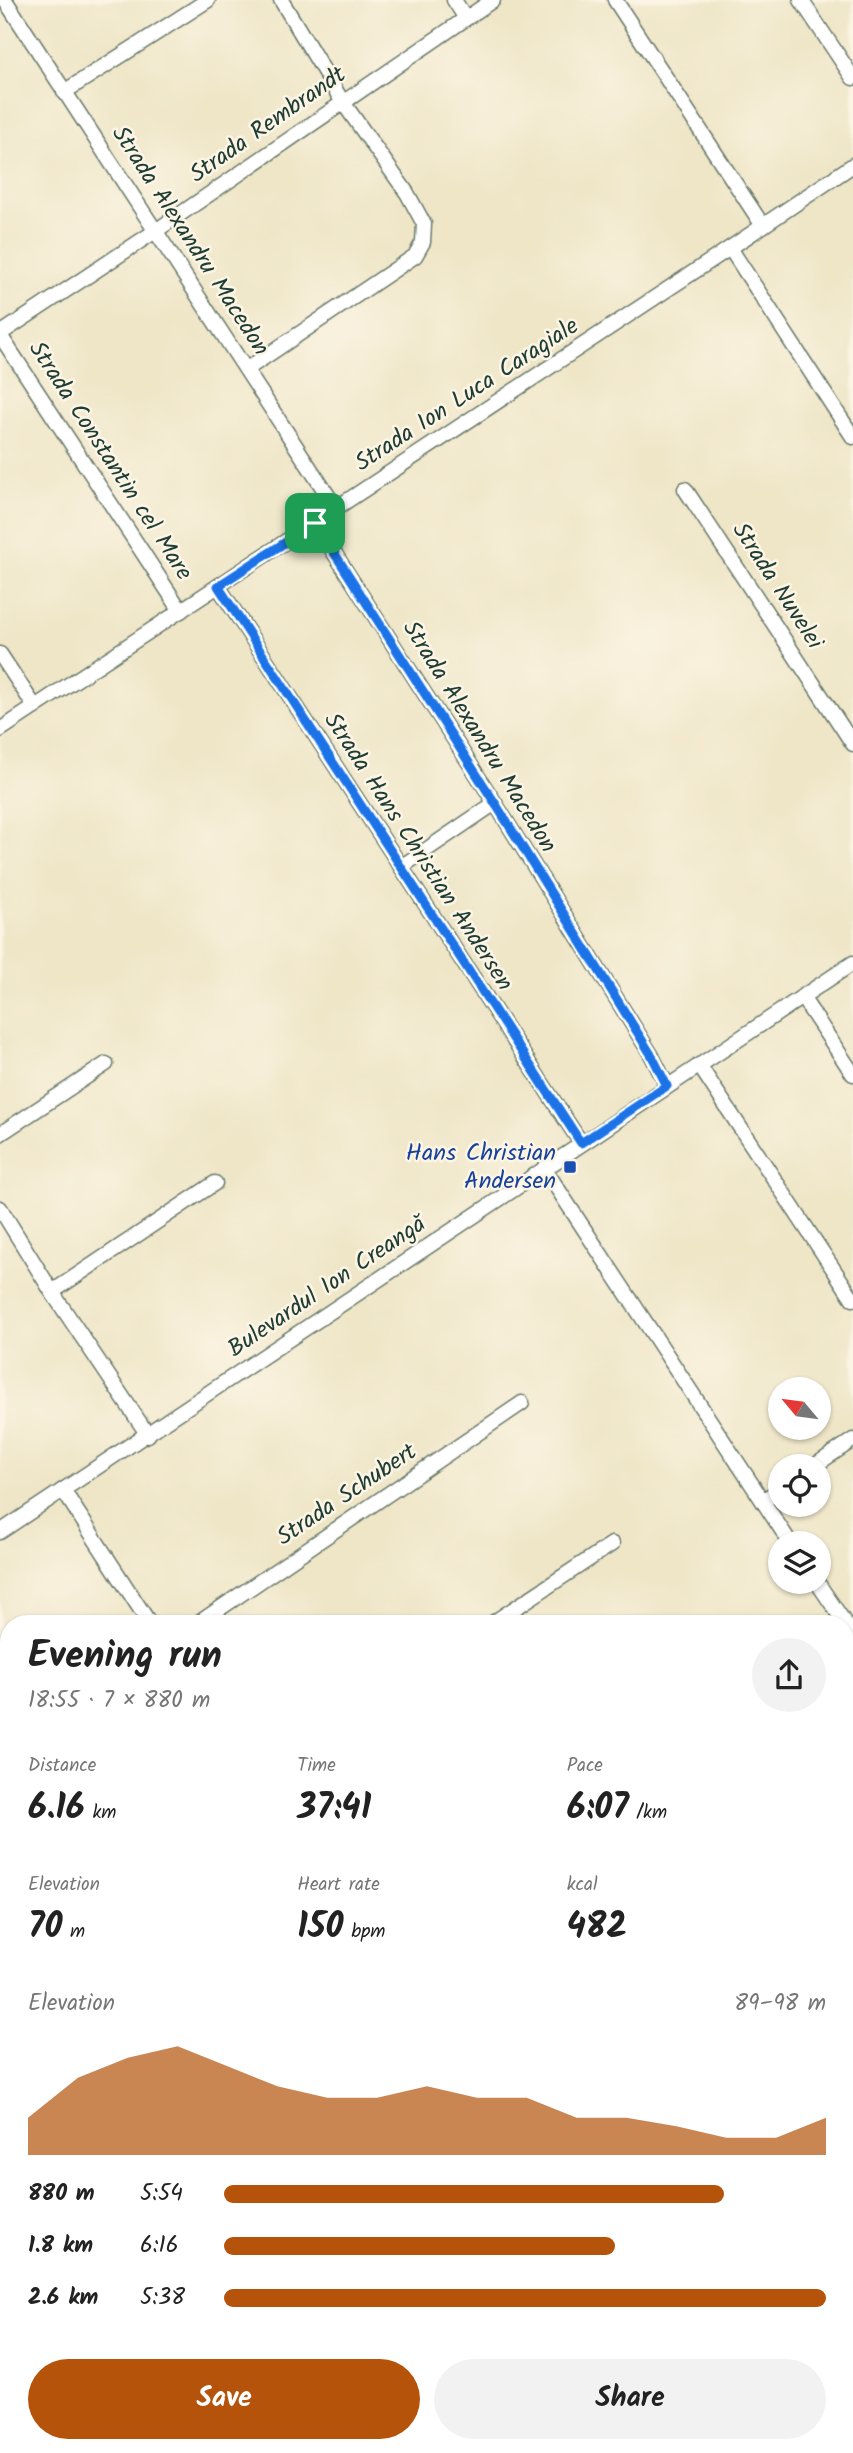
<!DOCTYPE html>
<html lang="en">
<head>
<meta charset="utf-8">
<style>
	:root { --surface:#fff; --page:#f2f2f2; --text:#222; --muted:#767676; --accent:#b45309 }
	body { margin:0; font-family:Kalam,sans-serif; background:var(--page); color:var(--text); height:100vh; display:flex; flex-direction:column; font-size:26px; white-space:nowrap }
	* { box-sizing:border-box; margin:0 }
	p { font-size:23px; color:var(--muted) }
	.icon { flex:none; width:38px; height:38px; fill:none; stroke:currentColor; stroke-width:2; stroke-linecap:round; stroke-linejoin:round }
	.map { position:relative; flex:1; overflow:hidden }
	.panel { position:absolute; left:0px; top:1615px; width:854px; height:838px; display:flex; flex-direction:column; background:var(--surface); border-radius:28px 28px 0 0; box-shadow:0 2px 5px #0004 }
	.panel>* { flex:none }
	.needle { width:46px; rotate:299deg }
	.fabs { position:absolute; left:768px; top:1377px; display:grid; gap:14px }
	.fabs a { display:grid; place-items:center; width:63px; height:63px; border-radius:50%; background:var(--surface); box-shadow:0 2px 5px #0004; font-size:35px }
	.pin { position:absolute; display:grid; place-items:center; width:60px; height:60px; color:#fff; margin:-30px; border-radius:14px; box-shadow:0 4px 10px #0006 }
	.round { display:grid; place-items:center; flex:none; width:74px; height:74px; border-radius:37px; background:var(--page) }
	.head { display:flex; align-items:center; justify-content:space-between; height:119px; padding:0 28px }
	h1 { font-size:38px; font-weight:700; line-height:52px }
	.figures { display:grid; grid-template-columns:repeat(3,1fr); gap:10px; height:119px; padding:7px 28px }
	.figures div { display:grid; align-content:center }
	.figures b { font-size:35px; font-weight:700 }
	.figures small { font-size:19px; font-weight:400 }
	.figures p { font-size:19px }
	.chart { height:196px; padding:14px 28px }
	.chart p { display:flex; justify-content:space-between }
	.chart svg { width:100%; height:126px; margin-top:7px; fill:var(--accent); opacity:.7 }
	.cta { display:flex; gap:14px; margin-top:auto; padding:14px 28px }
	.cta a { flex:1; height:80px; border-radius:42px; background:var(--accent); color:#fff; font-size:28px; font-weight:700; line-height:80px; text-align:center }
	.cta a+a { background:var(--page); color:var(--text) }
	ul { padding:0 28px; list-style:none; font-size:23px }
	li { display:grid; grid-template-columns:112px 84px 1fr; align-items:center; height:52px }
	li i { height:18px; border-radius:9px; background:var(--accent) }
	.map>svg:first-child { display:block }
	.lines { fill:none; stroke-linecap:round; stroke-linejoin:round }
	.minor-casing { stroke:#687868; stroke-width:17 }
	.minor { stroke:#fff; stroke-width:14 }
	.route-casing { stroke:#fff; stroke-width:14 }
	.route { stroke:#1a73e8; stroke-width:9 }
	.transit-dot { fill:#1a4fb4; stroke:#fcf5e5; stroke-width:2.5 }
	.labels { text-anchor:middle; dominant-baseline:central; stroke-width:5; stroke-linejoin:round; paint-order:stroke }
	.street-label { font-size:24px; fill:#1f3d34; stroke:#fcf5e5 }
	.transit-label { font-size:24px; fill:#164399; stroke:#fcf5e5; text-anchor:end }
</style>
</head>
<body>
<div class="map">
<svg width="853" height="2453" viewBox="0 0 853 2453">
	<rect width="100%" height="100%" fill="#fcf5e5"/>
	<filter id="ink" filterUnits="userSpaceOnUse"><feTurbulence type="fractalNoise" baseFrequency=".0143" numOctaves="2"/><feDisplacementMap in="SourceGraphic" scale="14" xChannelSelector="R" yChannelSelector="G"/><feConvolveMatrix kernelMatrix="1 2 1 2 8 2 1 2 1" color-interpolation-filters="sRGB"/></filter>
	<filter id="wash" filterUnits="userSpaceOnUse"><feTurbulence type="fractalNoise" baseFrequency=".00686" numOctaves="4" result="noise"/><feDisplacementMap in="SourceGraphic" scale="28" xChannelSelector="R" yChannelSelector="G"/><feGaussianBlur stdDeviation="1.57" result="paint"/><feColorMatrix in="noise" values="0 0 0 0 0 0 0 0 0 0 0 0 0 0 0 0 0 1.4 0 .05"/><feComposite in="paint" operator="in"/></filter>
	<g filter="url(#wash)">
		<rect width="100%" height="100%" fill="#efe6c8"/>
	</g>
	<g filter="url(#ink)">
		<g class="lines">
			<defs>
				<g id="minor">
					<path d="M5 0 336 508"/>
					<path d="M454 0 465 17"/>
					<path d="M615 0 763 226"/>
					<path d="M801 0 853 78"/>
					<path d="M64 92 208 0"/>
					<path d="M730 248 853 437"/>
					<path d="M0 334 157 230 493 0"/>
					<path d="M0 335 181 611"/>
					<path d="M247 369 415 256 423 242 424 224 407 193 342 101 281 0"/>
					<path d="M685 489 853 744"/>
					<path d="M315 523 495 803 652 1056 667 1086"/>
					<path d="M218 586 581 1143"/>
					<path d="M0 654 35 707"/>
					<path d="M0 730 730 248 853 165"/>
					<path d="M401 867 495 803"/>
					<path d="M802 997 853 1074"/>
					<path d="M699 1065 853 1299"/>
					<path d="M0 1134 106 1064"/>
					<path d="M544 1168 791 1544"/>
					<path d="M0 1208 52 1292 148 1435"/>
					<path d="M52 1292 215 1183"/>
					<path d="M814 1466 853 1440"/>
					<path d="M63 1490 150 1624"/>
					<path d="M763 1501 780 1489"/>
					<path d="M0 1532 853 963"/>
					<path d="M817 1582 853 1635"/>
					<path d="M197 1624 522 1403"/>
					<path d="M491 1624 612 1544"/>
					<path d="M845 1787 853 1782"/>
					<path d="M845 1967 853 1978"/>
					<path d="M845 2055 853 2056"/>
					<path d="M0 2179 9 2175"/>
					<path d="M845 2252 853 2253"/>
					<path d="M0 2330 9 2324"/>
					<path d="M0 2391 9 2405"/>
					<path d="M35 2445 40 2453"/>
					<path d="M207 2445 213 2453"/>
					<path d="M378 2445 384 2453"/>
					<path d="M617 2445 623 2453"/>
					<path d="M780 2445 785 2453"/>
				</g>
			</defs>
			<use href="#minor" class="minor-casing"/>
			<use href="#minor" class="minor"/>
		</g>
	</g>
	<g class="lines" filter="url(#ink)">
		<defs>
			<path id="route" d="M315 523 495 803 652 1056 667 1086 581 1143 218 586Z"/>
		</defs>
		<use href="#route" class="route-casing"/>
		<use href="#route" class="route"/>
	</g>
	<rect class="transit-dot" x="563" y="1160" width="14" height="14" rx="3.5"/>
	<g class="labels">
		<g class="street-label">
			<text transform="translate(268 125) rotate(-35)">Strada Rembrandt</text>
			<text transform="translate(190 241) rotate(57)">Strada Alexandru Macedon</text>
			<text transform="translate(467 395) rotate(-33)">Strada Ion Luca Caragiale</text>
			<text transform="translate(110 461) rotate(57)">Strada Constantin cel Mare</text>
			<text transform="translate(777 586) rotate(57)">Strada Nuvelei</text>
			<text transform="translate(479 737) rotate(58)">Strada Alexandru Macedon</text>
			<text transform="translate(418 852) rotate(57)">Strada Hans Christian Andersen</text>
			<text transform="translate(327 1287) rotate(-34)">Bulevardul Ion Creangă</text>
			<text transform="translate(347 1495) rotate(-34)">Strada Schubert</text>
		</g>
		<g class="transit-label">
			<text x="556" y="1153">Hans Christian<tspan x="556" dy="28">Andersen</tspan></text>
		</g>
	</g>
</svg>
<div class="fabs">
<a><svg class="needle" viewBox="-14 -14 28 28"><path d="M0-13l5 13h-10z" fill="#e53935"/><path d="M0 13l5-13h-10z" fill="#767676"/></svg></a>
<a><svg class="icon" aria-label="locate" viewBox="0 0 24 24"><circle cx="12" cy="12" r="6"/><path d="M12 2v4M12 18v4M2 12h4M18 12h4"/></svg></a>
<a><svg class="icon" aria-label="layers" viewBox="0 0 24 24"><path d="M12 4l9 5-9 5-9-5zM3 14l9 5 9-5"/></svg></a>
</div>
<div class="pin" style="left:315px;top:523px;background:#1e9e55"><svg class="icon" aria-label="arrive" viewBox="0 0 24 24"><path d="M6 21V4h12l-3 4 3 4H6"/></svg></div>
<section class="panel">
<div class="head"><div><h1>Evening run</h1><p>18:55 · 7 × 880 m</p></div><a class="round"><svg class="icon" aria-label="share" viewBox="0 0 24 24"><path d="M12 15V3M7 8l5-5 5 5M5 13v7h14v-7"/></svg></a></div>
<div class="figures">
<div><p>Distance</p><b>6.16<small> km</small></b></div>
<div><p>Time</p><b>37:41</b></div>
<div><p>Pace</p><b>6:07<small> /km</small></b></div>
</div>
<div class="figures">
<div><p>Elevation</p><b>70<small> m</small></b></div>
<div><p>Heart rate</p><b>150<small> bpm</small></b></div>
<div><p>kcal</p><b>482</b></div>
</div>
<div class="chart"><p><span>Elevation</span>89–98 m</p>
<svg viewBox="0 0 160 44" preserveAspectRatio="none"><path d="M0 44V31L10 17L20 10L30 6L40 13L50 20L60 24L70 24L80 20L90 24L100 24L110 31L120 31L130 34L140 38L150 38L160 31V44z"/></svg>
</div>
<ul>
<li><b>880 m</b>5:54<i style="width:83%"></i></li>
<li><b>1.8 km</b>6:16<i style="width:65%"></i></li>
<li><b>2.6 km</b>5:38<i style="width:100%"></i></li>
</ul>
<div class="cta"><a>Save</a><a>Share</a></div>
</section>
</div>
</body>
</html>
